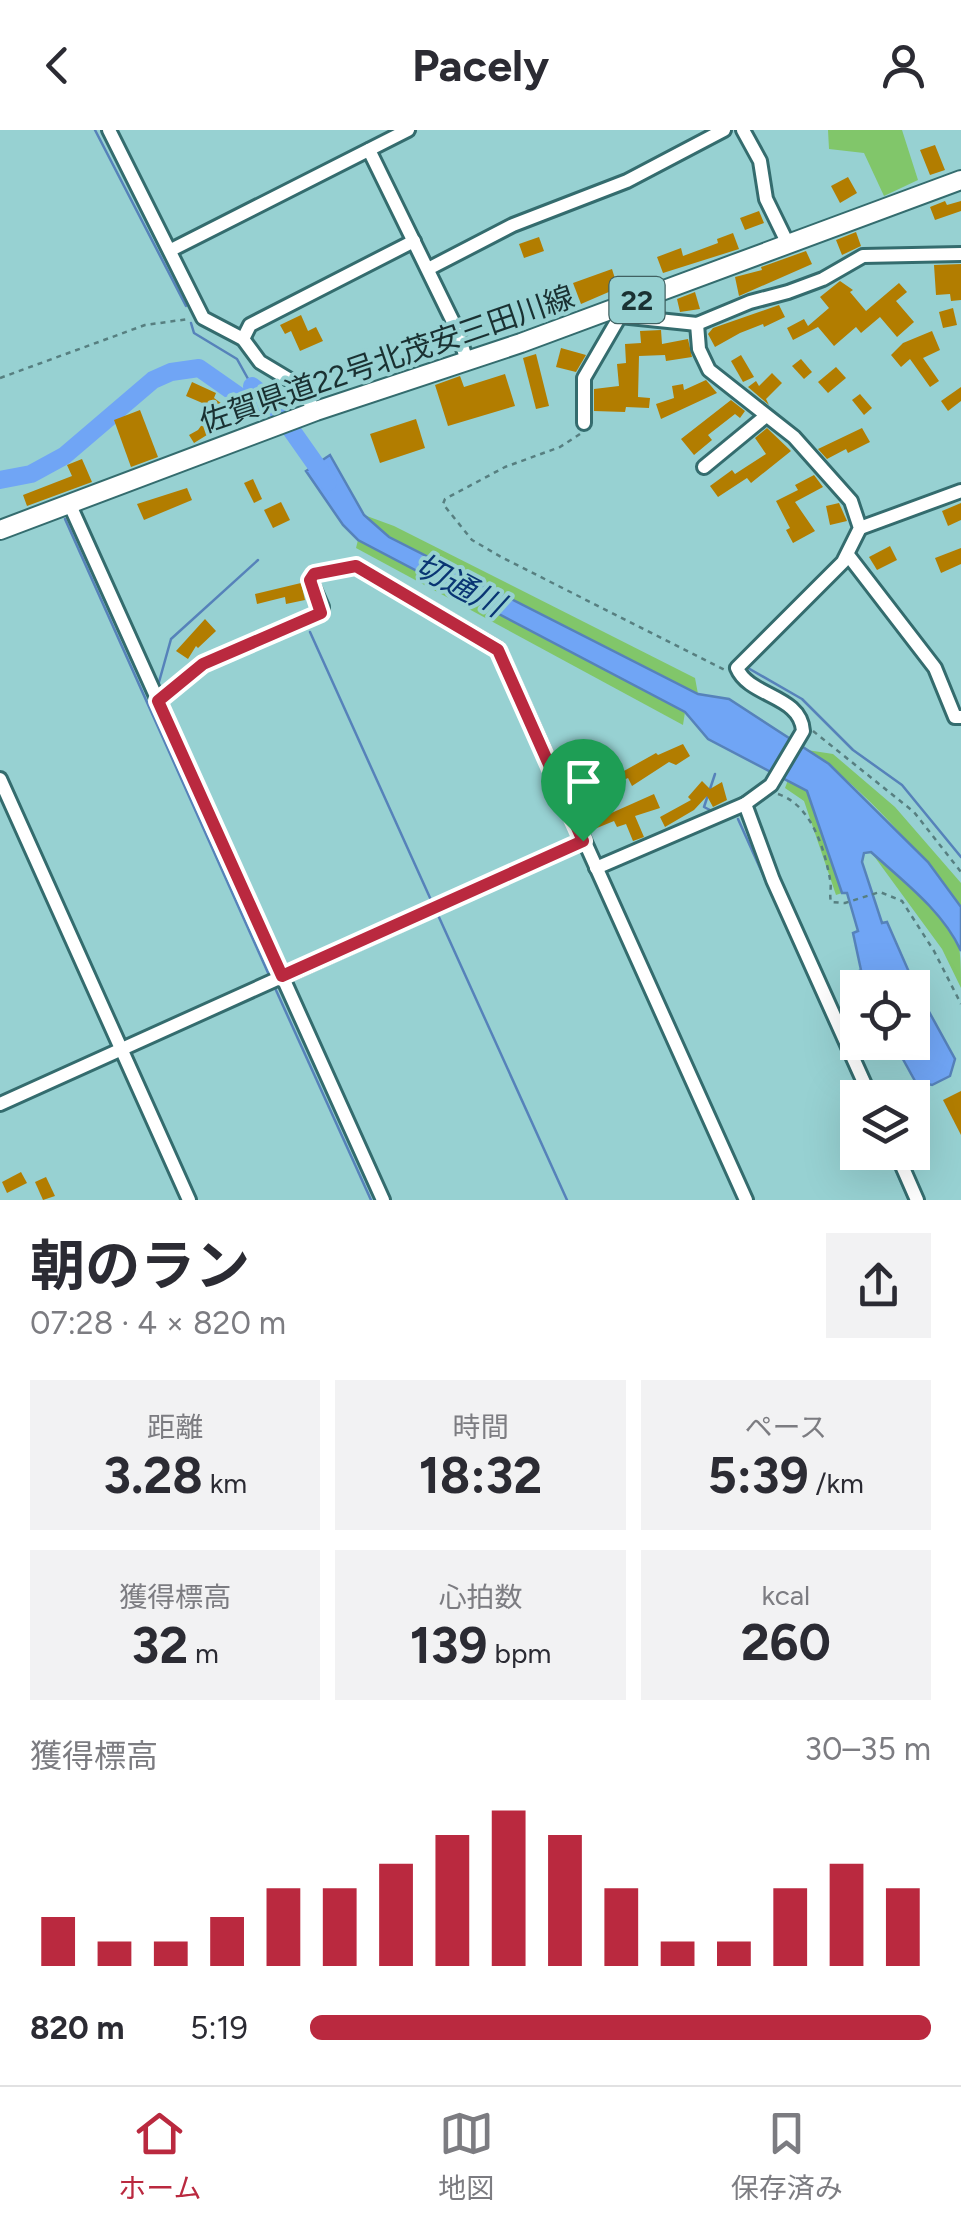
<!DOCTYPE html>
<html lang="ja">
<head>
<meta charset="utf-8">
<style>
	:root { --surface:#fff; --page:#f2f2f3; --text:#2b2b33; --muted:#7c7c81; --line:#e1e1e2; --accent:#ba293f }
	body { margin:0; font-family:Figtree,"Noto Sans JP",sans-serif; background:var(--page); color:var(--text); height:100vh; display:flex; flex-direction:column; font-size:38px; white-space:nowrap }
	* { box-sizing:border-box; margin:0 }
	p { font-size:32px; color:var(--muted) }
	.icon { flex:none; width:55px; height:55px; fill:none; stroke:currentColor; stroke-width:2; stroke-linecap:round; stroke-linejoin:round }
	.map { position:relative; height:1070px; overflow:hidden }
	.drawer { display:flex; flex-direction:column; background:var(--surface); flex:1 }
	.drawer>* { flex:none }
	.buttons { position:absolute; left:840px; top:840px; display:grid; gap:20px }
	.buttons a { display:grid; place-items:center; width:90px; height:90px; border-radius:0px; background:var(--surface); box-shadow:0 10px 40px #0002; font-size:50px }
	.pin { position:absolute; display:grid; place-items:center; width:85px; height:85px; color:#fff; margin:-102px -42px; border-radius:50% 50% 50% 0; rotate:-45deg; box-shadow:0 0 10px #0007 }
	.pin .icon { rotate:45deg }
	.round { display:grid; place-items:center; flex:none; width:105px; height:105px; border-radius:0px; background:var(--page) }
	.summary { display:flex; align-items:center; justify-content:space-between; height:170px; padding:0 30px }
	h1 { font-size:55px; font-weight:700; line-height:75px }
	.figures { display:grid; grid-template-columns:repeat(3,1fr); gap:15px; height:170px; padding:10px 30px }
	.figures div { display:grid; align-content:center; border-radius:0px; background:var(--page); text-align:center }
	.figures b { font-size:50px; font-weight:700 }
	.figures small { font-size:28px; font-weight:400 }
	.figures p { font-size:28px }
	.chart { height:280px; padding:20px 30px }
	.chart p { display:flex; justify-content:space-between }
	.chart svg { width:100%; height:180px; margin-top:10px; stroke:var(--accent); stroke-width:6 }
	ul { padding:0 30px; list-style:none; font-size:32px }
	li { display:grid; grid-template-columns:160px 120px 1fr; align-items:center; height:75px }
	li i { height:25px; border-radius:12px; background:var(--accent) }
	header { display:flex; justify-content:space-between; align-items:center; height:130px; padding:0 30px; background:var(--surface); font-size:45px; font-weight:700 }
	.tabs { display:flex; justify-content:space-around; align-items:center; height:140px; border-top:2px solid var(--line); background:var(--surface); font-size:28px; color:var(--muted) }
	.tabs a { display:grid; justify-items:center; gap:5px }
	.tabs .on { color:var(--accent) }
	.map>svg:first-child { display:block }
	.green { fill:#81c66a }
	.water { fill:#70a5f5; stroke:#5682ba; stroke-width:2.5 }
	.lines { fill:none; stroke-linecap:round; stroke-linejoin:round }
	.stream { stroke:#5682ba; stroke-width:2.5 }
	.river { stroke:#70a5f5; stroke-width:18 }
	.building { fill:#b27d00 }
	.minor-casing { stroke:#346c6e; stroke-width:18 }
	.major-casing { stroke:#346c6e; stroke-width:22 }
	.path { stroke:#577f80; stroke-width:2.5; stroke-dasharray:5 5; stroke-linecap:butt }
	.minor { stroke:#fff; stroke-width:12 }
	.major { stroke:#fff; stroke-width:18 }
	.route-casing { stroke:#fff; stroke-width:20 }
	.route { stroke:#ba293f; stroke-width:12 }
	.labels { text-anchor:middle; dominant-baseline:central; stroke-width:8; stroke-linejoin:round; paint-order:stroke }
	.shield { fill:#97d1d2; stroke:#406162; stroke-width:2.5 }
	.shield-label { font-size:28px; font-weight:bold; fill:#1a3132 }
	.street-label { font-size:30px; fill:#1a3132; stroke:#97d1d2 }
	.water-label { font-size:32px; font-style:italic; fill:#0a3674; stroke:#97d1d2 }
</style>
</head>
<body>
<header><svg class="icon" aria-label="back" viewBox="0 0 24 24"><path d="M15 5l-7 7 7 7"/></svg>Pacely<svg class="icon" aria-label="person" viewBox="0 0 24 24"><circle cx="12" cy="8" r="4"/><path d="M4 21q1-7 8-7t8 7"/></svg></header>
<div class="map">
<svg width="961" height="1070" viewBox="0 0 961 1070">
	<rect width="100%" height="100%" fill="#97d1d2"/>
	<g class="green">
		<path d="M828 0H902L918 50 884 66 864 23 829 19Z"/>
		<path d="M364 385 394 396 695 548 698 564 389 407Z"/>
		<path d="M358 410 685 582 683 595 356 418Z"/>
		<path d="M807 620 833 624 895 677 961 753V777C921 724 863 656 807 620Z"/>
		<path d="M788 650 807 661 814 674 842 763 836 765 804 671 785 658Z"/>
		<path d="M871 722C895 744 950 787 959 817 961 829 961 845 961 858L942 819Z"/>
	</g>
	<path class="water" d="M330 325 364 385 389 407 698 564 729 569 829 634 928 732 961 777V821C943 781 903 751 871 722L864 723 862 732 882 793 887 792 916 858 955 929 950 946 932 955 915 951 894 913 912 912V858L860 857 857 842 861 840 853 803 858 801 847 763H842L807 661 708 609 685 582 358 410 343 395 306 341Z"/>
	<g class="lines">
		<g class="stream">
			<path d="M95 0 186 176"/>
			<path d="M191 193 194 203 237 229 252 256"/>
			<path d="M65 389 269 845"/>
			<path d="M310 502 431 770"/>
			<path d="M748 538 802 569 853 620 902 655 961 727"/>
			<path d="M159 552 171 509 258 430"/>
			<path d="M710 680 704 677 715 644"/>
			<path d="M738 689 863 968"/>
			<path d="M438 785 567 1070"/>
			<path d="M275 858 371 1070"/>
			<path d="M888 1022 909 1070"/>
		</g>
		<path class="river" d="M0 350 31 344 64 326 153 250 171 242 199 238 256 278 252 256 271 271 328 352"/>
	</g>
	<g class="building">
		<path d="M935 15 945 40 930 45 920 20Z"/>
		<path d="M848 47 857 63 840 73 831 56Z"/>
		<path d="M945 71 947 75 961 71V81L935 90 930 77Z"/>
		<path d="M759 81 764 93 745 100 740 88Z"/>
		<path d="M856 102 861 116 842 125 836 110Z"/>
		<path d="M733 103 739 119 663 143 657 127 681 118 683 126 718 113 717 109Z"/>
		<path d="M539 107 544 121 524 128 519 114Z"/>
		<path d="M806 121 812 134 739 166 735 147 762 140 761 137Z"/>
		<path d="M961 134V170L951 171 950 164 936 165 934 135Z"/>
		<path d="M612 139 618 158 581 174 573 153Z"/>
		<path d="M840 151 853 160 850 162 866 181 899 153 907 162 896 171 914 192 897 207 880 187 861 203 856 197 834 216 818 197 793 210 787 198 804 189 808 196 829 178 820 167Z"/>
		<path d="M695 162 700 179 680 182 677 169Z"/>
		<path d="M779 175 785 187 764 197 763 194 740 203 715 217 708 204 713 198Z"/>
		<path d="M953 178 957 195 943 198 939 182Z"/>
		<path d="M301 185 308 201 316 197 323 211 300 221 291 201 285 204 280 195Z"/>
		<path d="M661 200 662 214 688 209 692 227 666 231 665 225 639 226 638 267 650 268 649 278 626 277 625 282 594 281V259L619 256 617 234 626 233 625 214 641 213 640 201Z"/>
		<path d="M932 201 940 220 923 228 939 251 930 257 910 229 901 237 891 225 903 213Z"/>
		<path d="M561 218 586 225 576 242 556 237Z"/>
		<path d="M536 224 549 276 536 279 523 228Z"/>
		<path d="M741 225 754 247 743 252 731 231Z"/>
		<path d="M801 229 812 242 804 249 792 236Z"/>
		<path d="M836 237 846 248 828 263 818 252Z"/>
		<path d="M772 243 782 253 766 269 769 275 748 257 756 251 759 256Z"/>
		<path d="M505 244 515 276 448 296 435 255 460 246 464 257Z"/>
		<path d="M706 250 717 263 661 289 656 274 674 268 672 256 683 254 684 260Z"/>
		<path d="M192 252 216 263 214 268 237 285 235 288 227 284 215 300 194 313 189 305 198 300 214 278 186 266Z"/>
		<path d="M961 257V271L948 281 941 271Z"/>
		<path d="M860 264 872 278 864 285 852 270Z"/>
		<path d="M731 270 745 281 740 288 735 284 708 305 712 310 694 325 681 309Z"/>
		<path d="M140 280 158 327 131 337 114 290Z"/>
		<path d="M416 289 425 318 380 333 370 304Z"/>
		<path d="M767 298 791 321 751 353 747 348 718 367 710 356 732 340 735 344 766 324 755 308Z"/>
		<path d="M862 298 870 312 848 323 846 319 827 329 818 319Z"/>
		<path d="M82 329 92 352 27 376 23 365 72 346 67 335Z"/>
		<path d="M814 345 823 357 795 372 815 401 793 413 786 400 790 398 776 371 798 360 795 355Z"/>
		<path d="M253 349 262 369 254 373 244 353Z"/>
		<path d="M187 358 192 370 144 390 137 374Z"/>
		<path d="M281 372 290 390 273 398 264 380Z"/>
		<path d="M839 373 847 391 830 395 826 376Z"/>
		<path d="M961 373V390L948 396 942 381Z"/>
		<path d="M890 416 897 430 877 440 869 427Z"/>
		<path d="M961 418V434L941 443 935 428Z"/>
		<path d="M301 453 305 470 286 474 285 467 257 474 255 464Z"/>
		<path d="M205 489 216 501 198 518 196 516 188 529 176 521Z"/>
		<path d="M683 614 690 626 676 635 669 632 632 656 628 648 604 659 600 649 613 643 615 646 656 623 658 625Z"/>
		<path d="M702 651 710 659 722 652 727 670 713 677 707 666 694 680 665 697 660 687 691 670 688 667Z"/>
		<path d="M654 664 660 678 635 686 644 707 633 711 626 694 617 697 614 691 592 700 589 693Z"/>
		<path d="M961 961V1005L943 970Z"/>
		<path d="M21 1042 27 1053 7 1063 2 1052Z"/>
		<path d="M46 1047 55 1066 43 1070 35 1052Z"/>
	</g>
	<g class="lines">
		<defs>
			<g id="minor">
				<path d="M109 0 203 188 243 209 260 232 295 253 316 281"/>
				<path d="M743 0 760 31 766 69 787 112"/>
				<path d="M369 20 457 200 467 231"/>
				<path d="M171 120 408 0"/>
				<path d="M428 139 513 95 627 51 724 0"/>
				<path d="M615 178 620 186 697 194 750 172 788 162 823 149 863 126 961 124"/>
				<path d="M243 209 250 195 414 111"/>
				<path d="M584 293V248L620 186"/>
				<path d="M704 337 766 286"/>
				<path d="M69 373 383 1070"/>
				<path d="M860 398 961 361"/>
				<path d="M848 425 935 538 955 587H961"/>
				<path d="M158 571 203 534 321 483 322 477 310 450 314 444 356 436 498 519 746 1070"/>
				<path d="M0 649 189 1070"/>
				<path d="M745 674 773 750 871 968"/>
				<path d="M596 738 745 674 771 655 803 601C801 565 749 567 737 538L843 432 860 398 851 371 794 307 709 240 699 219 697 194"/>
				<path d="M0 974 583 711"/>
				<path d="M896 1022 917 1070"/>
			</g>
			<path id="major" d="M0 400 316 281 521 213 961 50"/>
		</defs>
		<use href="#minor" class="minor-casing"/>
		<use href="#major" class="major-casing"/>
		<g class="path">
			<path d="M0 248 145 195 189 189"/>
			<path d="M580 304 560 317 505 337 445 369 443 374 472 410 503 428 727 541"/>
			<path d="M813 601 914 682 961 742"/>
			<path d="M778 664C811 675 824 717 830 749 832 758 829 764 831 772L845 773 880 762 902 771 934 821 961 874"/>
		</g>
		<use href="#minor" class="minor"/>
		<use href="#major" class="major"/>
	</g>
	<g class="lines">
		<defs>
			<path id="route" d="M356 436 498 520 583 711 282 846 158 571 203 534 321 483 310 450 314 444Z"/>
		</defs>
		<use href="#route" class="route-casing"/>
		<use href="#route" class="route"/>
	</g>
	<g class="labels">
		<rect class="shield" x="609.5" y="147" width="55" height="46" rx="8"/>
		<g class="shield-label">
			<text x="637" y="170">22</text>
		</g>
		<g class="street-label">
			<text transform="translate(387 229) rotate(-19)">佐賀県道22号北茂安三田川線</text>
		</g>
		<g class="water-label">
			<text transform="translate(459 455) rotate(28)">切通川</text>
		</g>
	</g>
</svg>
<div class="buttons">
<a><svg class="icon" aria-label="locate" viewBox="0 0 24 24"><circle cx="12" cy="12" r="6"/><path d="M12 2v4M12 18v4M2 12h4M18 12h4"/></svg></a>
<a><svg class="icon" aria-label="layers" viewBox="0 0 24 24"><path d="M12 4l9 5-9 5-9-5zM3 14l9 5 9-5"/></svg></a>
</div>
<div class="pin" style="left:583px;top:711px;background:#1e9e55"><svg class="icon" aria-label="arrive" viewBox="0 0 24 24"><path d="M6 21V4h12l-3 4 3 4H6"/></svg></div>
</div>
<section class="drawer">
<div class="summary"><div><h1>朝のラン</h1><p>07:28 · 4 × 820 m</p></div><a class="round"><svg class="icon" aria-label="share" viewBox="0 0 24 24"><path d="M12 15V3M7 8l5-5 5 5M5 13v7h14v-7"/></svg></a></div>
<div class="figures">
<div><p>距離</p><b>3.28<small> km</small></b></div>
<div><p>時間</p><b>18:32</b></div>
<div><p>ペース</p><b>5:39<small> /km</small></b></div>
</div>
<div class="figures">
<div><p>獲得標高</p><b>32<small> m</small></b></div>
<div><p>心拍数</p><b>139<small> bpm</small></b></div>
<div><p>kcal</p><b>260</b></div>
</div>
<div class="chart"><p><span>獲得標高</span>30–35 m</p>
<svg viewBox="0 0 160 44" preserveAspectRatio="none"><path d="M5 44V32M15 44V38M25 44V38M35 44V32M45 44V25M55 44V25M65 44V19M75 44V12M85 44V6M95 44V12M105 44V25M115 44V38M125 44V38M135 44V25M145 44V19M155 44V25"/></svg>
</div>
<ul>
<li><b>820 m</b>5:19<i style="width:100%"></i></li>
</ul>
</section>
<nav class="tabs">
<a class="on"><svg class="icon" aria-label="home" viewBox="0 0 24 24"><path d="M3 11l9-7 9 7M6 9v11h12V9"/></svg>ホーム</a>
<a><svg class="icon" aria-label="map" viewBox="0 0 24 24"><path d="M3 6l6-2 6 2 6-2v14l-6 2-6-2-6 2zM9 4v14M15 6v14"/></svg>地図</a>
<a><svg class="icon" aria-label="saved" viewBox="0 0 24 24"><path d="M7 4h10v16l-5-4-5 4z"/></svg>保存済み</a>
</nav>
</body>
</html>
